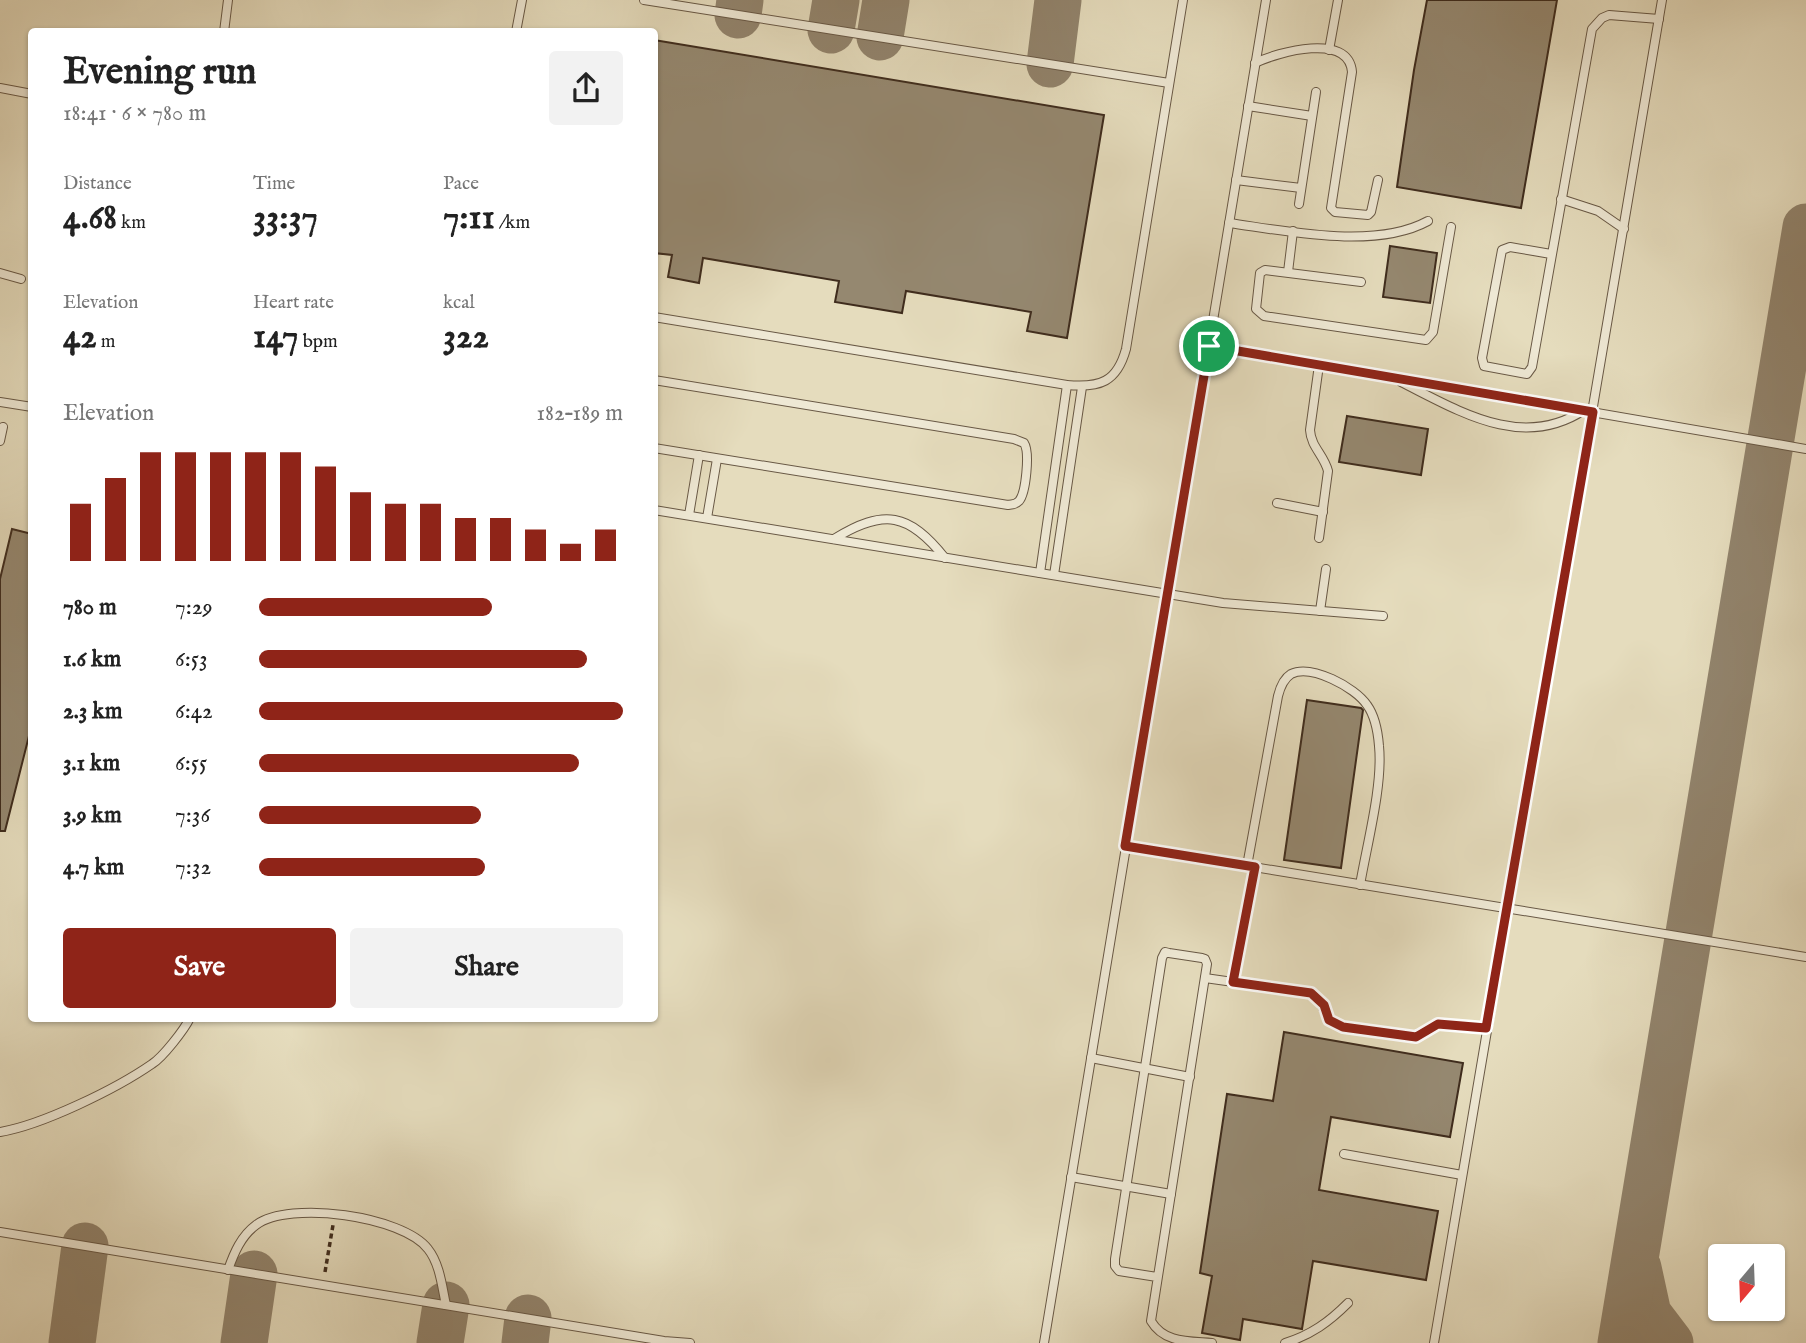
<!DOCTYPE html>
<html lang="en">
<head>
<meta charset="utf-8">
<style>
	:root { --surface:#fff; --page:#f2f2f2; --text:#222; --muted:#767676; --accent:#8f2418 }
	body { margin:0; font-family:"IM FELL English",serif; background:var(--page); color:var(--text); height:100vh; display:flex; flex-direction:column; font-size:26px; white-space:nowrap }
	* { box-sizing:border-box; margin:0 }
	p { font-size:23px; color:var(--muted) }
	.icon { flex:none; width:38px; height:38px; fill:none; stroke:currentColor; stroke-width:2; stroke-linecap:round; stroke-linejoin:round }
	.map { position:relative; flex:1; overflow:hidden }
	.details { position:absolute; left:28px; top:28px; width:630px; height:994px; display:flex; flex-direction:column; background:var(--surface); border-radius:7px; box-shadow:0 2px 5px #0004 }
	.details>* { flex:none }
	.needle { width:46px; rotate:199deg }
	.controls { position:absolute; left:1708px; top:1244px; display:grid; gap:14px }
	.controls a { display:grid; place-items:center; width:77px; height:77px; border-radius:7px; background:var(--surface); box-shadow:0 2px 5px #0004; font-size:35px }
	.pin { position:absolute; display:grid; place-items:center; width:60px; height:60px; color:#fff; margin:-30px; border:4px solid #fff; border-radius:50%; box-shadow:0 2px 7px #0007 }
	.round { display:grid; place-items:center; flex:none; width:74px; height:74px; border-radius:7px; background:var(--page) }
	.overview { display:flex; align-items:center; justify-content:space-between; height:119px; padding:0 35px }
	h1 { font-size:38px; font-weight:700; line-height:52px }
	.figures { display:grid; grid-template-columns:repeat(3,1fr); gap:10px; height:119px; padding:7px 35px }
	.figures div { display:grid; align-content:center }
	.figures b { font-size:35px; font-weight:700 }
	.figures small { font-size:19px; font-weight:400 }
	.figures p { font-size:19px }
	.chart { height:196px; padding:14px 35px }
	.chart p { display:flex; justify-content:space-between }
	.chart svg { width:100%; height:126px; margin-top:7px; stroke:var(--accent); stroke-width:6 }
	.primary-button { display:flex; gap:14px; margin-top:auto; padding:14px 35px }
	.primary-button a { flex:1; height:80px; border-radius:7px; background:var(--accent); color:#fff; font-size:28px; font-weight:700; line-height:80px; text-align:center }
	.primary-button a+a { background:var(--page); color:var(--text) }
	ul { padding:0 35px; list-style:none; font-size:23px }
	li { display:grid; grid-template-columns:112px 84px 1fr; align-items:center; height:52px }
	li i { height:18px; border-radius:9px; background:var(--accent) }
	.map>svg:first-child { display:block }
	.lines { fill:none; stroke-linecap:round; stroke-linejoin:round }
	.taxiway { stroke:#92846d; stroke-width:47 }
	.building { fill:#958870; stroke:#3f2c1d; stroke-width:2 }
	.service-casing { stroke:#685845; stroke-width:10 }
	.path { stroke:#3f2c1d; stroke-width:3.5; stroke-dasharray:5 3.5; stroke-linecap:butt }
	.service { stroke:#eee8d4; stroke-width:8 }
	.route-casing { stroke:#fff; stroke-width:14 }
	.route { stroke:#8f2418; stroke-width:9 }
</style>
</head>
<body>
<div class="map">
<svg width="1806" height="1343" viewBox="0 0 1806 1343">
	<rect width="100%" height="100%" fill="#e5dcbd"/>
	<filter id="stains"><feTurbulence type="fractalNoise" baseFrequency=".00286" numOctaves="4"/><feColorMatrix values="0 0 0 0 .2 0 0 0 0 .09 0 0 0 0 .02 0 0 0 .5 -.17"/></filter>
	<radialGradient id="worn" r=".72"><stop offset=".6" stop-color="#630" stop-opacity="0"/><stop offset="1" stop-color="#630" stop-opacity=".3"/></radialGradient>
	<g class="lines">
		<g class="taxiway">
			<path d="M738 15 740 0"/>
			<path d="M831 30 836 0"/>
			<path d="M880 37 886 0"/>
			<path d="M1050 64 1058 0"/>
			<path d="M1638 1268 1648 1314 1670 1343"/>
			<path d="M72 1343 85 1246"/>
			<path d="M244 1343 254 1274"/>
			<path d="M440 1343 446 1305"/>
			<path d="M525 1343 528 1318"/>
			<path d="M1621 1343 1806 227"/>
		</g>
	</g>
	<g class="building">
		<path d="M1427 0H1557L1521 208 1397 187 1414 70Z"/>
		<path d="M654 40 1104 115 1067 338 1027 331 1031 312 906 291 902 313 835 302 839 281 703 258 699 283 668 277 672 255 654 253Z"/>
		<path d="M1390 246 1437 253 1430 303 1383 297Z"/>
		<path d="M1347 416 1428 429 1421 475 1339 462Z"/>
		<path d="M12 529 32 534V724L5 831H0V579Z"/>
		<path d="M1307 700 1361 708 1363 710 1341 868 1284 860Z"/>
		<path d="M1284 1032 1463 1063 1450 1137 1331 1117 1319 1190 1438 1211 1426 1280 1313 1261 1302 1329 1243 1319 1240 1340 1202 1333 1212 1276 1200 1273 1227 1094 1273 1101Z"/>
	</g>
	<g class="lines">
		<defs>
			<g id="service">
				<path d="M644 0 1169 83"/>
				<path d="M224 32 228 0"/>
				<path d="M516 32 522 0"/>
				<path d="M1329 50 1338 0"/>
				<path d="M1255 63C1278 52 1349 32 1352 72L1331 208 1335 212 1368 215 1371 212 1378 180"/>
				<path d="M0 88 32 94"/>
				<path d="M1248 106 1312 116"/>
				<path d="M1236 180 1301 188"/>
				<path d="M1561 199 1598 211 1624 229"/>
				<path d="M1299 204 1316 92"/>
				<path d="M1229 223C1287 231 1375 250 1428 221"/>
				<path d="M1551 254 1510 247 1502 250 1482 358 1484 366 1527 374 1532 367 1592 29 1602 18 1609 15 1659 19"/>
				<path d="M1288 272 1293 231"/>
				<path d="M0 273 21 279"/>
				<path d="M1361 282 1265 270 1260 273 1256 309 1264 316 1426 340 1433 332 1451 227"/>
				<path d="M654 317 1067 385C1100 388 1117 382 1126 349L1183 0"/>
				<path d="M1209 346 1806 449"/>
				<path d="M1319 365 1310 430C1311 447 1324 455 1328 471L1319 538"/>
				<path d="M654 380 1014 439 1024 443C1030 452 1026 493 1019 501 1015 505 1013 504 1008 505L654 448"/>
				<path d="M1401 382C1459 411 1522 451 1584 410"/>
				<path d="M0 402 32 407"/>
				<path d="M0 441 3 427"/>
				<path d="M1277 503 1323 512"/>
				<path d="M654 510 1223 603 1383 616"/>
				<path d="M689 515 699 455"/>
				<path d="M707 518 717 459"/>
				<path d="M834 539C884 508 909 513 945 558"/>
				<path d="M1040 573 1067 385"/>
				<path d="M1054 575 1082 387"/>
				<path d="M1320 611 1326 569"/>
				<path d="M1125 846 1806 957"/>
				<path d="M1247 866 1278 696C1280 688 1283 679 1291 674 1311 664 1355 687 1367 705 1375 716 1378 733 1379 746 1383 785 1367 844 1360 885"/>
				<path d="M1205 978 1311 993C1323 1001 1322 1009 1329 1020L1343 1027 1416 1037 1438 1024 1486 1028"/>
				<path d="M1233 982 1256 867"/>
				<path d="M1091 1058 1190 1077"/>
				<path d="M0 1132C42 1125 116 1089 152 1064 163 1057 184 1030 190 1018"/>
				<path d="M1344 1154 1462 1175"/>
				<path d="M1071 1177 1171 1194"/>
				<path d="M0 1232 664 1341 690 1343"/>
				<path d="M228 1270C234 1253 241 1236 256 1225 289 1200 403 1216 428 1249 440 1264 442 1287 446 1305"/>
				<path d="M1157 1277 1119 1271 1115 1266V1259L1162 958 1165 952 1169 953 1202 958 1205 959 1207 964 1151 1321C1164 1343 1188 1341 1212 1343"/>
				<path d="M1044 1343 1266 0"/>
				<path d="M1285 1343C1311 1335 1329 1322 1348 1303"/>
				<path d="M1434 1343 1662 0"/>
			</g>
		</defs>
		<use href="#service" class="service-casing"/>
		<path class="path" d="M325 1272 333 1225"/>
		<use href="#service" class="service"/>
	</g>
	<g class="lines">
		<defs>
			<path id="route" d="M1209 346 1593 412 1486 1028 1438 1024 1416 1037 1343 1027 1329 1020 1324 1005 1311 993 1233 982 1255 867 1125 846Z"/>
		</defs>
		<use href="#route" class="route-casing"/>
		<use href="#route" class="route"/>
	</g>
	<rect width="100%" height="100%" filter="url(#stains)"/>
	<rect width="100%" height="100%" fill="url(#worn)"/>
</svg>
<div class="controls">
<a><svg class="needle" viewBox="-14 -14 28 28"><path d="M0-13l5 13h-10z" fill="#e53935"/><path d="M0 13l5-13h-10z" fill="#767676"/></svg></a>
</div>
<div class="pin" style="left:1209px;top:346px;background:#1e9e55"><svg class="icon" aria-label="arrive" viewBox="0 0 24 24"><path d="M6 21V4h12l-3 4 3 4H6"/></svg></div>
<section class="details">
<div class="overview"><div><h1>Evening run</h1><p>18:41 · 6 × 780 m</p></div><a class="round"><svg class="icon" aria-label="share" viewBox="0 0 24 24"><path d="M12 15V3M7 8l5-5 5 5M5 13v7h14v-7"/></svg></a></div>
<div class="figures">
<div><p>Distance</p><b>4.68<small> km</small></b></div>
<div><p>Time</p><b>33:37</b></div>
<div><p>Pace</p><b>7:11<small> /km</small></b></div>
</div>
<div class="figures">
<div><p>Elevation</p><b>42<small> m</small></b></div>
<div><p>Heart rate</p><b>147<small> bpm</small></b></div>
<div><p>kcal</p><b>322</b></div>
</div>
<div class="chart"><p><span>Elevation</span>182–189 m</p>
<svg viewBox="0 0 160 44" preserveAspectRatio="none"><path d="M5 44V24M15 44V15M25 44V6M35 44V6M45 44V6M55 44V6M65 44V6M75 44V11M85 44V20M95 44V24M105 44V24M115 44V29M125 44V29M135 44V33M145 44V38M155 44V33"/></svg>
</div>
<ul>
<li><b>780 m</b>7:29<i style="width:64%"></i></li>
<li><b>1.6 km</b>6:53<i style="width:90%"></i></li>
<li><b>2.3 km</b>6:42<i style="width:100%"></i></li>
<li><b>3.1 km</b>6:55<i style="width:88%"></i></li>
<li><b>3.9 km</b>7:36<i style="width:61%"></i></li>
<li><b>4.7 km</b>7:32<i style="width:62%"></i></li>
</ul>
<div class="primary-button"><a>Save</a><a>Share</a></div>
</section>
</div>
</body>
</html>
